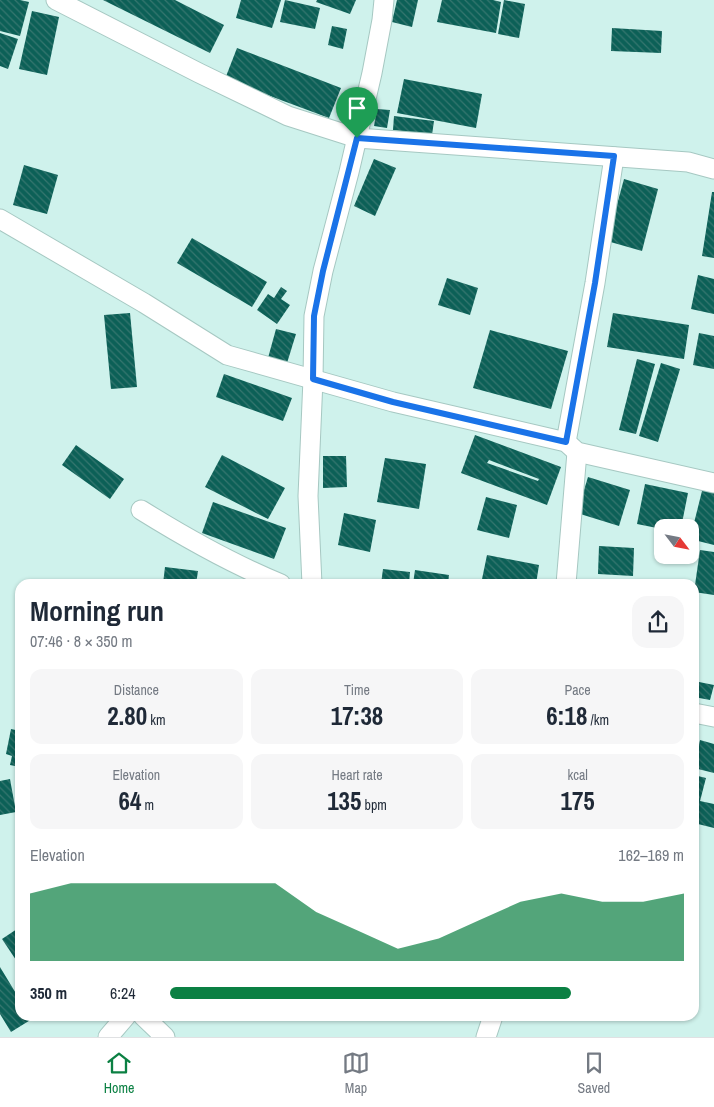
<!DOCTYPE html>
<html lang="en">
<head>
<meta charset="utf-8">
<style>
	:root { --surface:#fff; --page:#f6f6f7; --text:#1f2937; --muted:#747a83; --line:#e0e1e3; --accent:#0b8043 }
	body { margin:0; font-family:"Archivo Narrow",sans-serif; background:var(--page); color:var(--text); height:100vh; display:flex; flex-direction:column; font-size:19px; white-space:nowrap }
	* { box-sizing:border-box; margin:0 }
	p { font-size:16px; color:var(--muted) }
	.icon { flex:none; width:28px; height:28px; fill:none; stroke:currentColor; stroke-width:2; stroke-linecap:round; stroke-linejoin:round }
	.map { position:relative; flex:1; overflow:hidden }
	.sheet { position:absolute; left:15px; top:579px; width:684px; height:442px; display:flex; flex-direction:column; background:var(--surface); border-radius:15px; box-shadow:0 1px 4px #0004 }
	.sheet>* { flex:none }
	.needle { width:32px; rotate:122deg }
	.buttons { position:absolute; left:654px; top:519px; display:grid; gap:10px }
	.buttons a { display:grid; place-items:center; width:45px; height:45px; border-radius:10px; background:var(--surface); box-shadow:0 1px 4px #0004; font-size:25px }
	.pin { position:absolute; display:grid; place-items:center; width:42px; height:42px; color:#fff; margin:-51px -21px; border-radius:50% 50% 50% 0; rotate:-45deg; box-shadow:0 0 5px #0007 }
	.pin .icon { rotate:45deg }
	.round { display:grid; place-items:center; flex:none; width:52px; height:52px; border-radius:15px; background:var(--page) }
	.headline { display:flex; align-items:center; justify-content:space-between; height:85px; padding:0 15px }
	h1 { font-size:28px; font-weight:700; line-height:38px }
	.stats { display:grid; grid-template-columns:repeat(3,1fr); gap:8px; height:85px; padding:5px 15px }
	.stats div { display:grid; align-content:center; border-radius:12px; background:var(--page); text-align:center }
	.stats b { font-size:25px; font-weight:700 }
	.stats small { font-size:14px; font-weight:400 }
	.stats p { font-size:14px }
	.chart { height:140px; padding:10px 15px }
	.chart p { display:flex; justify-content:space-between }
	.chart svg { width:100%; height:90px; margin-top:5px; fill:var(--accent); opacity:.7 }
	ul { padding:0 15px; list-style:none; font-size:16px }
	li { display:grid; grid-template-columns:80px 60px 1fr; align-items:center; height:38px }
	li i { height:12px; border-radius:6px; background:var(--accent) }
	.tabs { display:flex; justify-content:space-around; align-items:center; height:70px; border-top:1px solid var(--line); background:var(--surface); font-size:14px; color:var(--muted) }
	.tabs a { display:grid; justify-items:center; gap:2px }
	.tabs .selected { color:var(--accent) }
	.map>svg:first-child { display:block }
	.building { fill:url(#building-back-hatch); fill-rule:evenodd }
	.lines { fill:none; stroke-linecap:round; stroke-linejoin:round }
	.street-casing { stroke:#a6c8c2; stroke-width:21 }
	.street { stroke:#fff; stroke-width:19 }
	.route-casing { stroke:#fff; stroke-width:10 }
	.route { stroke:#1a73e8; stroke-width:6 }
</style>
</head>
<body>
<div class="map">
<svg width="714" height="1037" viewBox="0 0 714 1037">
	<defs>
		<pattern id="building-back-hatch" width="6" height="6" patternUnits="userSpaceOnUse" patternTransform="scale(1.25)"><rect width="6" height="6" fill="#0c6057"/><path d="M-1 5l2 2M0 0l6 6M5-1l2 2" fill="none" stroke="#36766f"/></pattern>
	</defs>
	<rect width="100%" height="100%" fill="#cff2ec"/>
	<g class="building">
		<path d="M0 0H20L29 2 20 36 0 31Z"/>
		<path d="M103 0H175L224 25 210 53Z"/>
		<path d="M241 0H281L272 28 236 18Z"/>
		<path d="M285 0 320 8 315 29 280 22Z"/>
		<path d="M317 0H356L350 14 316 2Z"/>
		<path d="M397 0H418L412 27 392 22Z"/>
		<path d="M442 0H493L501 2 496 33 437 22Z"/>
		<path d="M504 0 525 4 519 38 498 34Z"/>
		<path d="M32 11 59 17 47 75 19 69Z"/>
		<path d="M332 26 347 29 343 49 328 45Z"/>
		<path d="M612 28 662 31 661 53 611 51Z"/>
		<path d="M0 33 18 39 8 69 0 66Z"/>
		<path d="M237 48 341 88 329 118 225 79Z"/>
		<path d="M404 79 482 94 476 128 397 113Z"/>
		<path d="M377 109 390 110 387 128 374 126Z"/>
		<path d="M394 116 434 121 432 135 393 130Z"/>
		<path d="M374 159 396 168 375 216 354 206Z"/>
		<path d="M24 165 58 175 47 214 13 205Z"/>
		<path d="M624 179 658 189 642 251 607 241Z"/>
		<path d="M712 192H714V258L702 256Z"/>
		<path d="M192 238 267 282 252 307 177 263Z"/>
		<path d="M698 275 714 279V314L691 309Z"/>
		<path d="M447 278 478 288 470 315 438 305Z"/>
		<path d="M281 287 287 291 281 299 290 305 277 324 257 310 268 294 274 298Z"/>
		<path d="M130 313 137 387 111 389 104 315Z"/>
		<path d="M613 313 689 325 684 359 607 347Z"/>
		<path d="M276 329 296 334 287 363 268 358Z"/>
		<path d="M490 330 568 351 551 409 473 388Z"/>
		<path d="M699 333 714 336V369L693 365Z"/>
		<path d="M637 359 655 364 636 434 619 430Z"/>
		<path d="M661 363 680 369 658 442 639 436Z"/>
		<path d="M224 374 292 398 283 421 216 397Z"/>
		<path d="M475 435 561 467 547 505 461 473ZM489 460 539 479 538 481 487 463Z"/>
		<path d="M76 445 124 479 110 499 62 465Z"/>
		<path d="M222 455 285 488 268 519 205 487Z"/>
		<path d="M323 456H346L347 487 323 488Z"/>
		<path d="M385 458 426 464 419 509 377 502Z"/>
		<path d="M588 477 630 490 619 526 577 513Z"/>
		<path d="M645 484 688 493 681 528H662V529L637 524Z"/>
		<path d="M703 487 714 490V545L690 539Z"/>
		<path d="M486 497 517 505 509 538 477 530Z"/>
		<path d="M213 502 286 528 274 559 202 533Z"/>
		<path d="M344 513 376 520 370 552 338 545Z"/>
		<path d="M599 546 634 548 633 576 598 574Z"/>
		<path d="M700 550 714 552V595L694 592Z"/>
		<path d="M487 555 539 565 536 584H481Z"/>
		<path d="M165 567 198 571 196 584H163Z"/>
		<path d="M383 569 410 572 409 584H381Z"/>
		<path d="M415 570 449 575 448 584H413Z"/>
		<path d="M694 681 714 685 710 700 694 697Z"/>
		<path d="M11 729 20 731V767L10 765 12 756 6 754Z"/>
		<path d="M700 740 714 744V773L694 768Z"/>
		<path d="M694 775 706 778 700 801 714 804V828L694 823Z"/>
		<path d="M10 779 16 812 0 815V781Z"/>
		<path d="M20 927V966L2 939Z"/>
		<path d="M0 967 20 1000V1016H30L32 1019 11 1032 0 1014Z"/>
	</g>
	<g class="lines">
		<defs>
			<g id="street">
				<path d="M56 0 199 73 288 116 357 138 688 162 714 169"/>
				<path d="M0 219 144 303 227 355 393 402 566 442 577 452 714 483"/>
				<path d="M566 442 595 283 614 157"/>
				<path d="M141 510C186 538 232 564 281 584"/>
				<path d="M312 584 308 496 313 379 314 316 323 271 349 172 372 73 382 20 384 0"/>
				<path d="M566 584 577 452"/>
				<path d="M694 713 714 717"/>
				<path d="M143 1016 165 1037"/>
				<path d="M108 1037 126 1016"/>
				<path d="M486 1037 493 1016"/>
			</g>
		</defs>
		<use href="#street" class="street-casing"/>
		<use href="#street" class="street"/>
	</g>
	<g class="lines">
		<defs>
			<path id="route" d="M357 138 614 156 595 283 566 442 393 402 313 379 314 316 323 271Z"/>
		</defs>
		<use href="#route" class="route-casing"/>
		<use href="#route" class="route"/>
	</g>
</svg>
<div class="buttons">
<a><svg class="needle" viewBox="-14 -14 28 28"><path d="M0-13l5 13h-10z" fill="#e53935"/><path d="M0 13l5-13h-10z" fill="#747a83"/></svg></a>
</div>
<div class="pin" style="left:357px;top:138px;background:#1e9e55"><svg class="icon" aria-label="arrive" viewBox="0 0 24 24"><path d="M6 21V4h12l-3 4 3 4H6"/></svg></div>
<section class="sheet">
<div class="headline"><div><h1>Morning run</h1><p>07:46 · 8 × 350 m</p></div><a class="round"><svg class="icon" aria-label="share" viewBox="0 0 24 24"><path d="M12 15V3M7 8l5-5 5 5M5 13v7h14v-7"/></svg></a></div>
<div class="stats">
<div><p>Distance</p><b>2.80<small> km</small></b></div>
<div><p>Time</p><b>17:38</b></div>
<div><p>Pace</p><b>6:18<small> /km</small></b></div>
</div>
<div class="stats">
<div><p>Elevation</p><b>64<small> m</small></b></div>
<div><p>Heart rate</p><b>135<small> bpm</small></b></div>
<div><p>kcal</p><b>175</b></div>
</div>
<div class="chart"><p><span>Elevation</span>162–169 m</p>
<svg viewBox="0 0 160 44" preserveAspectRatio="none"><path d="M0 44V11L10 6L20 6L30 6L40 6L50 6L60 6L70 20L80 29L90 38L100 33L110 24L120 15L130 11L140 15L150 15L160 11V44z"/></svg>
</div>
<ul>
<li><b>350 m</b>6:24<i style="width:78%"></i></li>
</ul>
</section>
</div>
<nav class="tabs">
<a class="selected"><svg class="icon" aria-label="home" viewBox="0 0 24 24"><path d="M3 11l9-7 9 7M6 9v11h12V9"/></svg>Home</a>
<a><svg class="icon" aria-label="map" viewBox="0 0 24 24"><path d="M3 6l6-2 6 2 6-2v14l-6 2-6-2-6 2zM9 4v14M15 6v14"/></svg>Map</a>
<a><svg class="icon" aria-label="saved" viewBox="0 0 24 24"><path d="M7 4h10v16l-5-4-5 4z"/></svg>Saved</a>
</nav>
</body>
</html>
